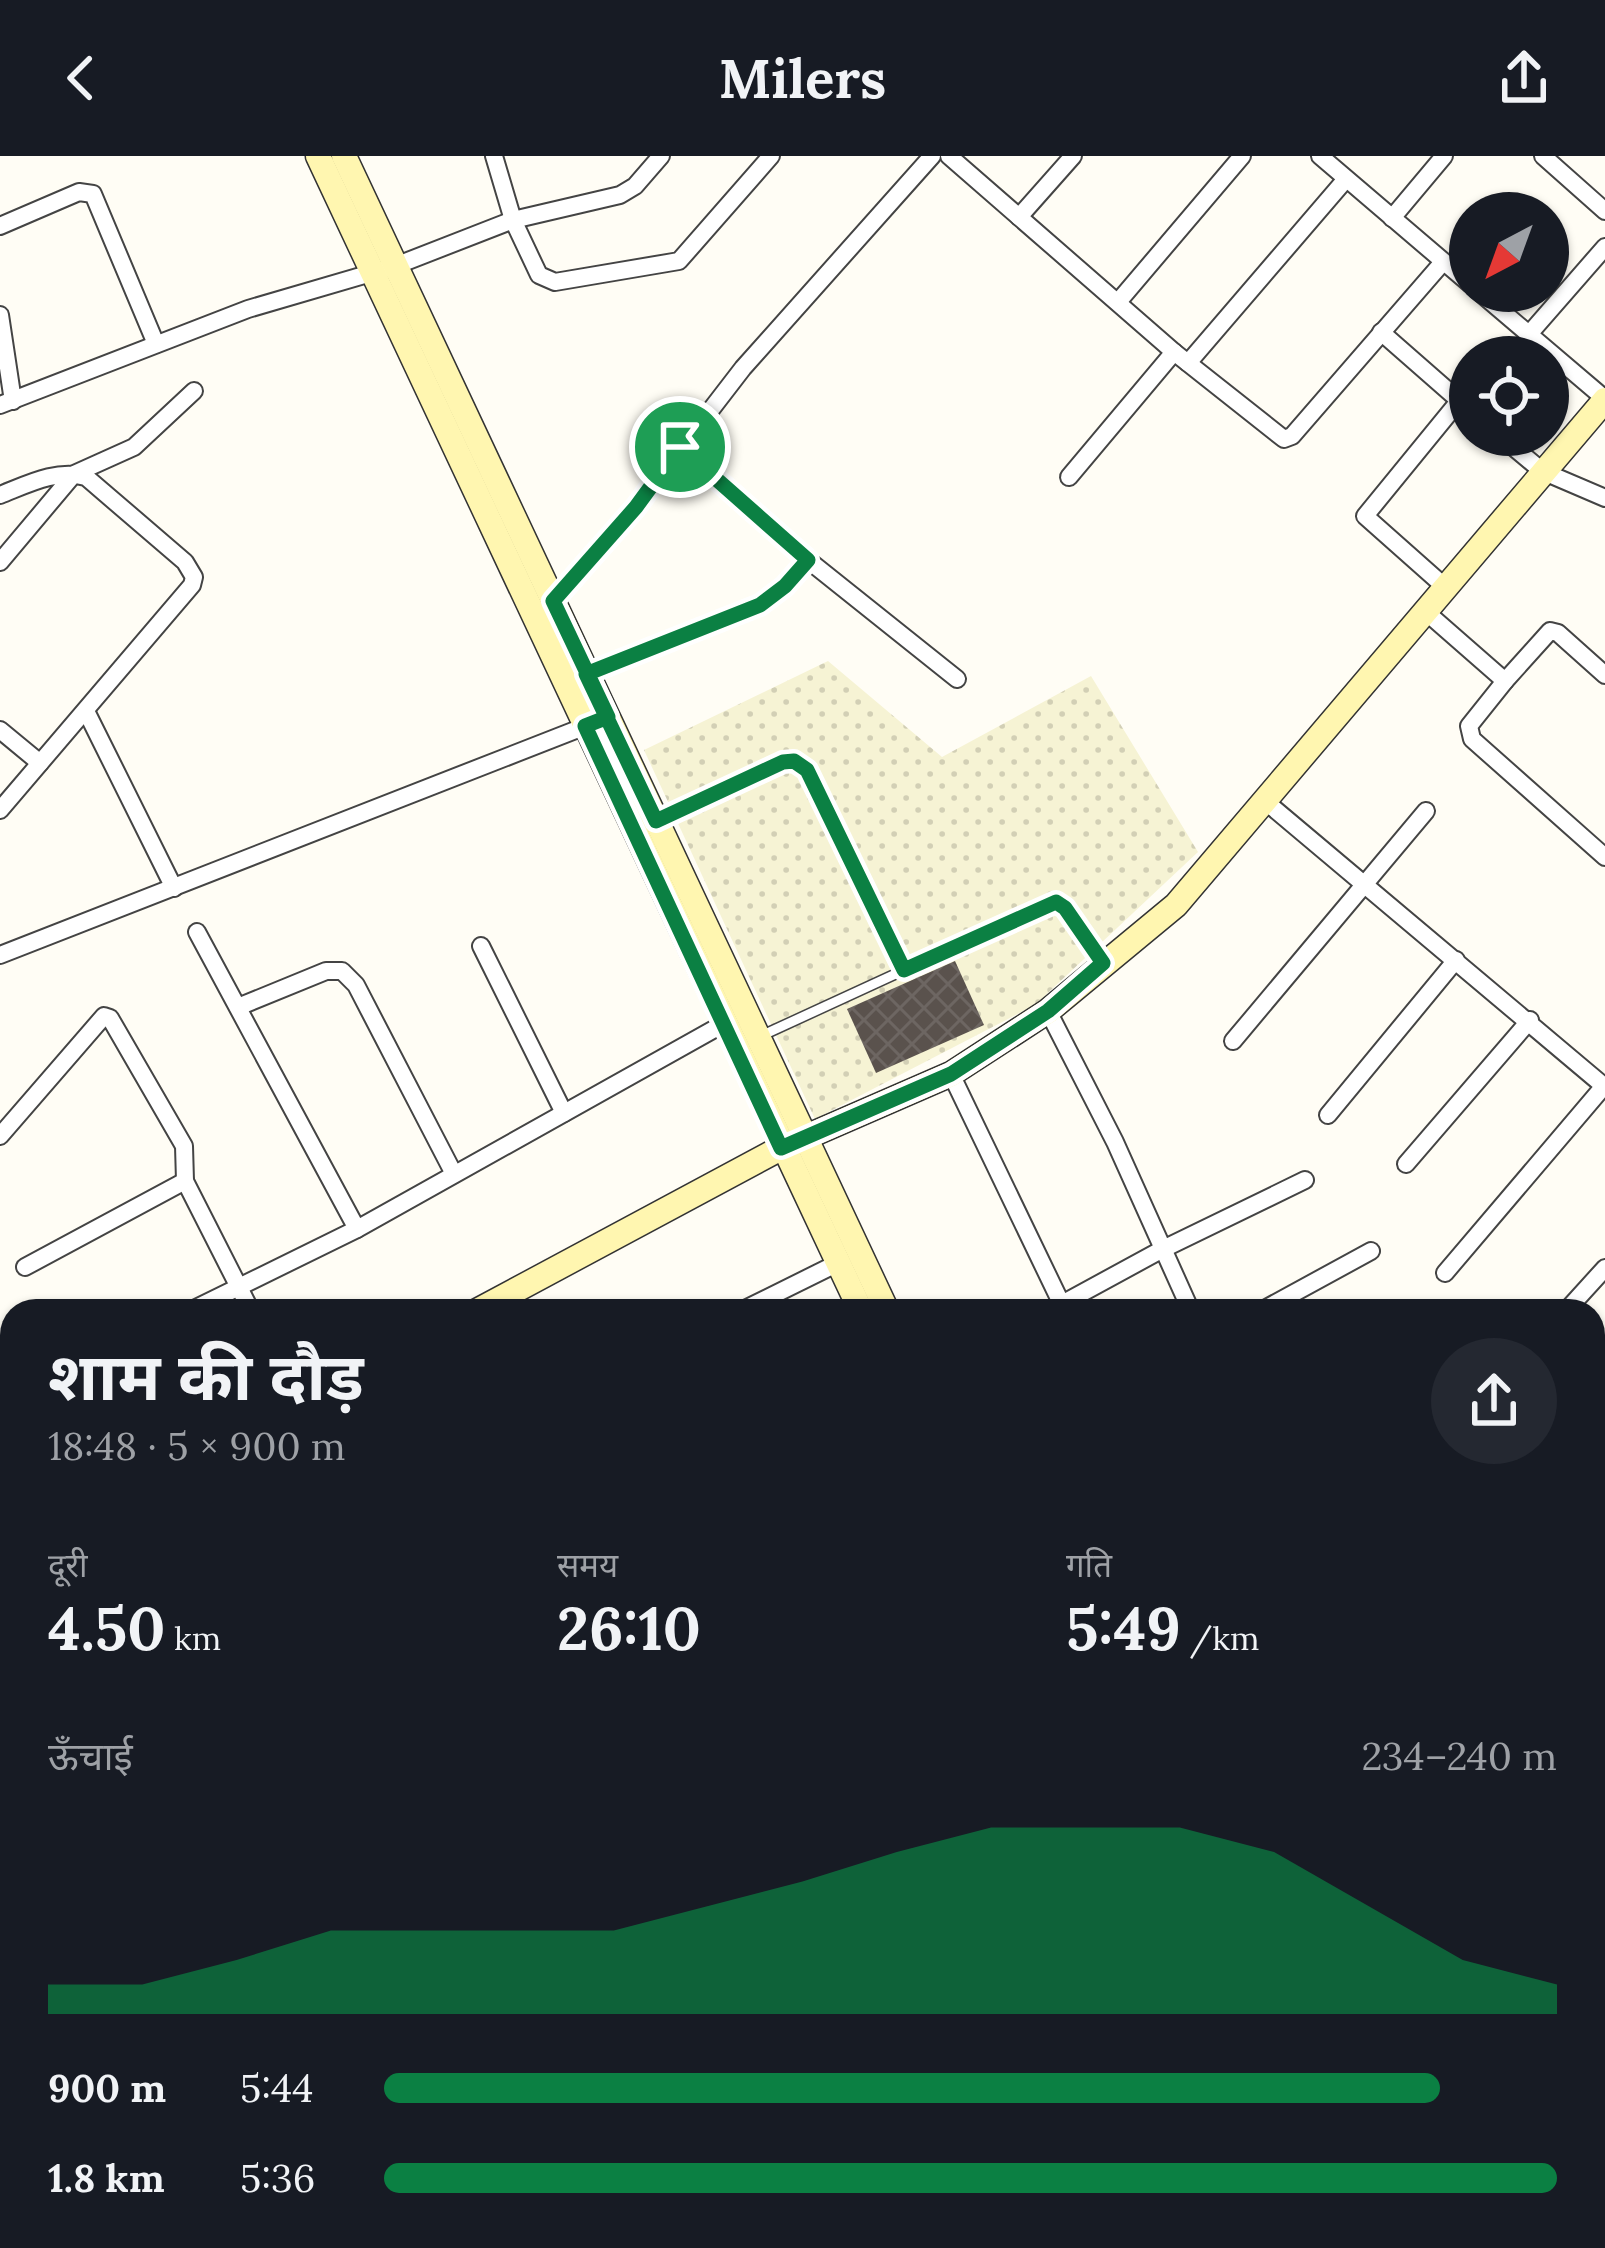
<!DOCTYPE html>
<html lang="hi">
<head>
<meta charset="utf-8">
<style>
	:root { --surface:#171b24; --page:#242831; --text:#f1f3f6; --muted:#9ea1a6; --accent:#0b8043 }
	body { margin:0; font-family:Lora,"Noto Sans Devanagari",serif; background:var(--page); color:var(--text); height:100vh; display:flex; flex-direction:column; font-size:45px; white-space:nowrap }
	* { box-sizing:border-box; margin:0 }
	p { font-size:39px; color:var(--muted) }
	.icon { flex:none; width:66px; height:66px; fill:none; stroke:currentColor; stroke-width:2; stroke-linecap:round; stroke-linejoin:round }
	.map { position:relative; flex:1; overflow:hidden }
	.panel { position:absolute; left:0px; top:1143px; width:1605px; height:951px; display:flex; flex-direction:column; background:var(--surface); border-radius:36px 36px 0 0; box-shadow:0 3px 9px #0004 }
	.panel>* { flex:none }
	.needle { width:78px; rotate:221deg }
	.controls { position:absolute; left:1449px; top:36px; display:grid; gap:24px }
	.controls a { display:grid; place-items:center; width:120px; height:120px; border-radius:50%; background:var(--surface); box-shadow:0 3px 9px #0004; font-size:60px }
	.pin { position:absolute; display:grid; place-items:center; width:102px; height:102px; color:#fff; margin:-51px; border:6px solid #fff; border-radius:50%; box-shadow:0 3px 12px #0007 }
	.round { display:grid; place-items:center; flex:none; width:126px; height:126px; border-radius:63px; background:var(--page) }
	.headline { display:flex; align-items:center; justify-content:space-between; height:204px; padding:0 48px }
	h1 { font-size:66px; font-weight:700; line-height:90px }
	.stats { display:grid; grid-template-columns:repeat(3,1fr); gap:18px; height:204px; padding:12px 48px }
	.stats div { display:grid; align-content:center }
	.stats b { font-size:60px; font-weight:700 }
	.stats small { font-size:33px; font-weight:400 }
	.stats p { font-size:33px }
	.chart { height:336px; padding:24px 48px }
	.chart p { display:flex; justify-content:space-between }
	.chart svg { width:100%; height:216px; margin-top:12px; fill:var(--accent); opacity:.7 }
	ul { padding:0 48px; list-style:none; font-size:39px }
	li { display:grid; grid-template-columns:192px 144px 1fr; align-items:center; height:90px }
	li i { height:30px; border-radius:15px; background:var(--accent) }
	header { display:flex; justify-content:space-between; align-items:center; height:156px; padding:0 48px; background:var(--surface); font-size:54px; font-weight:700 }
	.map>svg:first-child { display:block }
	.farmland { fill:url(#farmland-dots) }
	.building { fill:url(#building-cross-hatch) }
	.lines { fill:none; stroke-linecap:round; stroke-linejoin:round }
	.lane-casing { stroke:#444; stroke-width:12 }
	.street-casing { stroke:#444; stroke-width:20 }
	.secondary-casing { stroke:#333; stroke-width:27 }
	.lane { stroke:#fff; stroke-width:9 }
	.street { stroke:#fff; stroke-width:16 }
	.secondary { stroke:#fff6b0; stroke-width:24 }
	.route-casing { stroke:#fff; stroke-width:24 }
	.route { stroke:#0b8043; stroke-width:15 }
</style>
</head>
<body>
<header><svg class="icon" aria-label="back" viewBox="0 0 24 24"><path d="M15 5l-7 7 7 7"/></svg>Milers<svg class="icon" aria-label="share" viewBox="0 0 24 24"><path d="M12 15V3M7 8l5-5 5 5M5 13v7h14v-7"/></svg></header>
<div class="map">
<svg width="1605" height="2092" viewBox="0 0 1605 2092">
	<defs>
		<pattern id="farmland-dots" width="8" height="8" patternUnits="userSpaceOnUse" patternTransform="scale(3)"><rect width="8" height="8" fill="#f6f3d4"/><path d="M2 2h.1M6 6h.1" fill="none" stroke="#d2cfb5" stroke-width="1.8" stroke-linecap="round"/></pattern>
		<pattern id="building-cross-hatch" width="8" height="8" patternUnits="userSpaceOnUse" patternTransform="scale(3)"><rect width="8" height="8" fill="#5a524d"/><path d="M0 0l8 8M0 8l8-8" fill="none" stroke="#6d6662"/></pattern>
	</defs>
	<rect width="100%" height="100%" fill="#fffdf5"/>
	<path class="farmland" d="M828 505 942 601 1091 520 1198 696 1035 849 815 963 644 594Z"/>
	<path class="building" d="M955 805 984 869 876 917 847 853Z"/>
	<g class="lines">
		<defs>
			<g id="lane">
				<path d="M661 663 783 606 794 605 807 614 904 815"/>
				<path d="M763 879 1052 746 1065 752 1103 807"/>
			</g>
			<g id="street">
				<path d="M494 0 513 64 539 119 555 126 679 105 771 0"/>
				<path d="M949 0 1174 196 1284 283 1292 280 1443 106"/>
				<path d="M1320 0 1470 128"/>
				<path d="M1543 0 1605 55"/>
				<path d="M1019 61 1073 0"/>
				<path d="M1392 62 1444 0"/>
				<path d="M0 70 79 36 93 38 156 188"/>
				<path d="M1478 135 1605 243"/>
				<path d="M1118 146 1242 0"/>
				<path d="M0 159 13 245"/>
				<path d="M1381 176 1470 254"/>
				<path d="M1530 177 1605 91"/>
				<path d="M1188 207 1346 23"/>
				<path d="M0 249 248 153 395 110 513 64 620 39 635 30 661 0"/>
				<path d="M1499 279 1542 315 1605 342"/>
				<path d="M680 291 808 404 957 523"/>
				<path d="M1069 321 1174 196"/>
				<path d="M0 339C28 328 56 313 86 321L185 406 194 421 192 429 0 654"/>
				<path d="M0 406 74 318 134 291 194 235"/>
				<path d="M1445 431 1365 360 1459 245"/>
				<path d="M553 445 636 351 743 212 932 0"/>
				<path d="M1425 455 1505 525 1469 570 1472 583 1605 701"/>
				<path d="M587 517 760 449 785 430 808 404"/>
				<path d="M1505 525 1550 475 1558 477 1605 519"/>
				<path d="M86 555 174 732"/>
				<path d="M0 574 40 607"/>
				<path d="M1265 645 1605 931"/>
				<path d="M197 776 357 1073"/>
				<path d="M481 790 564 957"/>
				<path d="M0 799 596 566"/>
				<path d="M238 851 326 815H342L356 829 454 1018"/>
				<path d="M1048 855 1115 986 1191 1155"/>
				<path d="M1233 885 1426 655"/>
				<path d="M951 918 1065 1155"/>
				<path d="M1328 959 1456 804"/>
				<path d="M0 980 104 860 110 862 184 990 185 1025 251 1155"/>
				<path d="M1406 1008 1530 864"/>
				<path d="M25 1111 185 1025"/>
				<path d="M1445 1117 1604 930"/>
				<path d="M190 1155 357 1073 725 867"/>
				<path d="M741 1155 838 1107"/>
				<path d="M1049 1155 1161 1094 1305 1024"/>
				<path d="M1261 1155 1371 1095"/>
				<path d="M1566 1155 1605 1112"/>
				<path d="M1593 1316 1595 1318"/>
				<path d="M0 1476 12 1486"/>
				<path d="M0 1506 12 1493"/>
				<path d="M0 1547 12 1557"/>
				<path d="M0 1706 12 1693"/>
				<path d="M0 1857 12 1844"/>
				<path d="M1593 1880 1605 1874"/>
				<path d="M0 2028 12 2015"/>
				<path d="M270 2082 282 2092"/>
				<path d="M595 2082 606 2092"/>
				<path d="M863 2082 871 2092"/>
				<path d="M1462 2082 1467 2092"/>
				<path d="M1587 2082 1592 2092"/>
				<path d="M86 2092 95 2082"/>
				<path d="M376 2092 385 2082"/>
				<path d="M531 2092 539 2082"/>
				<path d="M787 2092 797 2082"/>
				<path d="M897 2092 917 2082"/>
				<path d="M1151 2092 1172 2082"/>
			</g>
			<g id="secondary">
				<path d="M318 0 861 1155"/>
				<path d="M344 0 887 1155"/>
				<path d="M477 1155 781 992 951 918 1048 855 1176 749 1605 244"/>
				<path d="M0 1327 12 1331"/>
				<path d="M1300 2082 1304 2092"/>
				<path d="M1325 2082 1330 2092"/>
			</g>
		</defs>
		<use href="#lane" class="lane-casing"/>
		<use href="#street" class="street-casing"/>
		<use href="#secondary" class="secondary-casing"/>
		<use href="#lane" class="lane"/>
		<use href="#street" class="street"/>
		<use href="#secondary" class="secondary"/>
	</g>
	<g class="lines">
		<defs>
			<path id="route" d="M680 291 636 351 553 445 608 561 585 570 781 992 951 918 1048 855 1103 807 1065 752 1056 746 904 814 807 614 794 605 783 606 656 665 586 518 760 449 785 430 808 404 680 291"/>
		</defs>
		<use href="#route" class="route-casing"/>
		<use href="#route" class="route"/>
	</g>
</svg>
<div class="controls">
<a><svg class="needle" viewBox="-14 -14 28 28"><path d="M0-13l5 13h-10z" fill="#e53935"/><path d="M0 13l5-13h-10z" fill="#9ea1a6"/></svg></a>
<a><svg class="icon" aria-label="locate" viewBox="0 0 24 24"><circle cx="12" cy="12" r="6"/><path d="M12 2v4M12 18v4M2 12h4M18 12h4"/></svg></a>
</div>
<div class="pin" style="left:680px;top:291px;background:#1e9e55"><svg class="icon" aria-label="arrive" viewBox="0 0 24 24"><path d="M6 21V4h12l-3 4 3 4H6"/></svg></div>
<section class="panel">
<div class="headline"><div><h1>शाम की दौड़</h1><p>18:48 · 5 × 900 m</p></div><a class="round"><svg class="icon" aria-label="share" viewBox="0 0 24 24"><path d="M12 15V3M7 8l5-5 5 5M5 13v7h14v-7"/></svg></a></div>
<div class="stats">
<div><p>दूरी</p><b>4.50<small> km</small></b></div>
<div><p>समय</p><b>26:10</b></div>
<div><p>गति</p><b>5:49<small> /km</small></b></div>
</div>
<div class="chart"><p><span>ऊँचाई</span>234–240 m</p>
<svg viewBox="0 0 160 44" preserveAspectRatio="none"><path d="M0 44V38L10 38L20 33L30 27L40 27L50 27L60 27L70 22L80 17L90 11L100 6L110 6L120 6L130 11L140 22L150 33L160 38V44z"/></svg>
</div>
<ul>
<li><b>900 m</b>5:44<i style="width:90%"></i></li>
<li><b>1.8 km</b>5:36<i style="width:100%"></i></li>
</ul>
</section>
</div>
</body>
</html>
